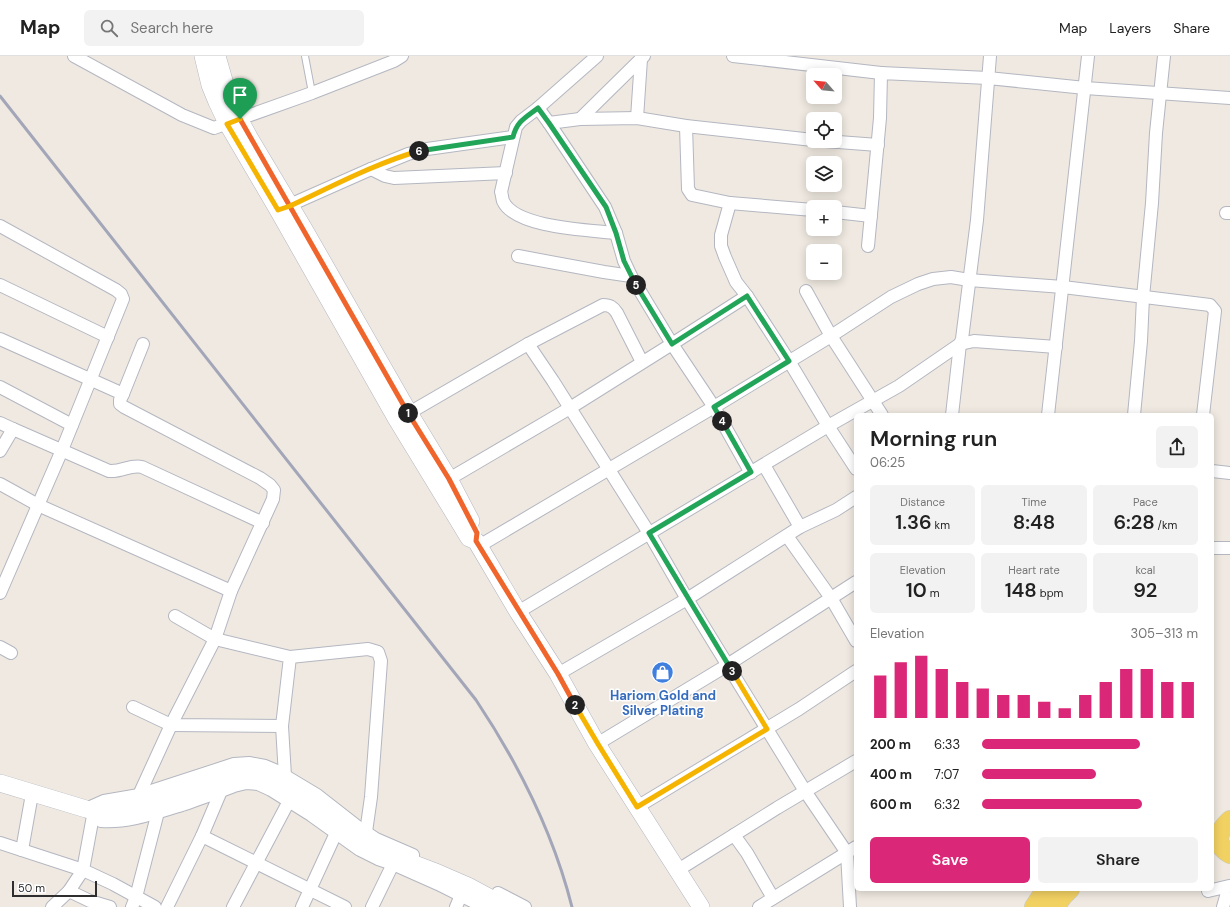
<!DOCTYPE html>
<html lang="en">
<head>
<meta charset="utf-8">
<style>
	:root { --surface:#fff; --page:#f2f2f2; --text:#222; --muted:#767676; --line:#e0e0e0; --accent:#db2777 }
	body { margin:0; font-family:"DM Sans",sans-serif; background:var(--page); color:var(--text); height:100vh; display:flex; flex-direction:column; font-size:15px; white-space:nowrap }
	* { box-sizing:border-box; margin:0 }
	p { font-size:13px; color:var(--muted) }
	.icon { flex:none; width:22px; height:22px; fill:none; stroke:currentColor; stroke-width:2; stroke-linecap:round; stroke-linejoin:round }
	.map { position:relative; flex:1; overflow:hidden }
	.side { position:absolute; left:854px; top:357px; width:360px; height:478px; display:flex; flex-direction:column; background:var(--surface); border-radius:6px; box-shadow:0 2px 10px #0003 }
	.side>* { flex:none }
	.needle { width:26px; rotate:297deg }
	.tools { position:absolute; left:806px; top:12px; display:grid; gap:8px }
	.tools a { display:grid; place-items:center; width:36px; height:36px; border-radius:6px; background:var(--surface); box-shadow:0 2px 10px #0003; font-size:20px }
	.scale { position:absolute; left:12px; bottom:10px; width:85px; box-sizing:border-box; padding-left:4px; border:2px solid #2e2e2e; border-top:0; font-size:11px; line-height:14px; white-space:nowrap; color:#2e2e2e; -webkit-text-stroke:3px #fff; paint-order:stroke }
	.pin { position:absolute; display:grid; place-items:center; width:34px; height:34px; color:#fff; margin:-41px -17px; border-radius:50% 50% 50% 0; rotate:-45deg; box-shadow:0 0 4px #0007 }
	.pin .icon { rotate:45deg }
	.km { position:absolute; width:20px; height:20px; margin:-10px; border-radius:50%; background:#222; color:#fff; font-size:11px; line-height:20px; text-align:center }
	.round { display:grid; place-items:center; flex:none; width:42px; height:42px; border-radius:6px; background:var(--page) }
	.summary { display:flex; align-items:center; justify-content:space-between; height:68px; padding:0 16px }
	h1 { font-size:22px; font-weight:600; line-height:30px }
	.metrics { display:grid; grid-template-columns:repeat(3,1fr); gap:6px; height:68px; padding:4px 16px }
	.metrics div { display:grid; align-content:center; border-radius:6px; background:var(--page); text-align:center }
	.metrics b { font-size:20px; font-weight:600 }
	.metrics small { font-size:11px; font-weight:400 }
	.metrics p { font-size:11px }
	.chart { height:112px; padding:8px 16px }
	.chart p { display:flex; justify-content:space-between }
	.chart svg { width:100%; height:72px; margin-top:4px; stroke:var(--accent); stroke-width:6 }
	.primary-button { display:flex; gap:8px; margin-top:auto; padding:8px 16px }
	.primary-button a { flex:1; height:46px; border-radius:6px; background:var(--accent); color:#fff; font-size:16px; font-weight:600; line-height:46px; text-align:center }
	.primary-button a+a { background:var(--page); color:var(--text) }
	ul { padding:0 16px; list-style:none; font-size:13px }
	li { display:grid; grid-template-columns:64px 48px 1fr; align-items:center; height:30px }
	li i { height:10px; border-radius:5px; background:var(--accent) }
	header { display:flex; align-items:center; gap:24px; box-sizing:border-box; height:56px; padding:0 20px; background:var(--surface); border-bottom:1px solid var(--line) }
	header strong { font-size:19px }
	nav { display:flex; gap:22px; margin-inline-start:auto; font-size:14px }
	.search { width:280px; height:36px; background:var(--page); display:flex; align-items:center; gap:10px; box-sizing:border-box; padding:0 14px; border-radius:6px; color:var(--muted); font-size:15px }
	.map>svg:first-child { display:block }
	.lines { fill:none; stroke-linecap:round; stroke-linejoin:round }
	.lane-casing { stroke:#b4b7c1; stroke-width:8 }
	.street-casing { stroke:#b4b7c1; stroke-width:14 }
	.secondary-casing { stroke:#b4b7c1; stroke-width:18 }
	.primary-casing { stroke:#c9c9c9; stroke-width:20 }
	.lane { stroke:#fff; stroke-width:6 }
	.street { stroke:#fff; stroke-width:12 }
	.secondary { stroke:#fff; stroke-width:17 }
	.primary { stroke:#f2d163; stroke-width:19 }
	.rail { stroke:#a3a6b8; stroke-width:3 }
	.split-1-casing { stroke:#fff; stroke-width:8 }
	.split-2-casing { stroke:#fff; stroke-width:8 }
	.split-3-casing { stroke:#fff; stroke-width:8 }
	.split-4-casing { stroke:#fff; stroke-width:8 }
	.split-5-casing { stroke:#fff; stroke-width:8 }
	.split-6-casing { stroke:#fff; stroke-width:8 }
	.split-7-casing { stroke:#fff; stroke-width:8 }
	.split-1 { stroke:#f0652b; stroke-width:5 }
	.split-2 { stroke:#f0652b; stroke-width:5 }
	.split-3 { stroke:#f5b400; stroke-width:5 }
	.split-4 { stroke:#22a559; stroke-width:5 }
	.split-5 { stroke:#22a559; stroke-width:5 }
	.split-6 { stroke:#22a559; stroke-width:5 }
	.split-7 { stroke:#f5b400; stroke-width:5 }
	.labels { text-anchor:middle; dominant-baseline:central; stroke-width:3; stroke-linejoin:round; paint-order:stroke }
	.shop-label { font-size:13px; font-weight:bold; fill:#366cbe; stroke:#fff }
</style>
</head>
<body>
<header>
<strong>Map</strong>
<div class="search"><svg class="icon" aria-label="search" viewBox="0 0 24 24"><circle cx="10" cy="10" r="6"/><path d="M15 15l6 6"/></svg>Search here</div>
<nav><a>Map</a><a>Layers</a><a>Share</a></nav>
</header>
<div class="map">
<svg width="1230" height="851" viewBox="0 0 1230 851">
	<rect width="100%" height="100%" fill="#efe9e1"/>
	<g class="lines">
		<defs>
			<path id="lane" d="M305 0 312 37"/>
			<g id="street">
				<path d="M74 0 182 59 214 72 312 37 394 5 402 0"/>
				<path d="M597 0 538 52 521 65 516 71 501 136C502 138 502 142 503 145 515 172 589 174 616 177"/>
				<path d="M733 0 881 17"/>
				<path d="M538 52 549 67 605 151 616 177 624 205 631 220 672 288 747 240"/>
				<path d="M637 62 641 3"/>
				<path d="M580 63 644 0"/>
				<path d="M549 67 580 63 637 62 686 70 813 84"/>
				<path d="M686 70 688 133 692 139 730 147 813 154"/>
				<path d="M825 85 878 89"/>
				<path d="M371 113 385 120 394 122 506 117"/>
				<path d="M730 147 721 179V190L725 201 736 226 747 240 789 305 828 370 856 413"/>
				<path d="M283 152 371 113 408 98 427 93 513 81"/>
				<path d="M835 156 871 160"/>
				<path d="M1226 157H1230"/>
				<path d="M0 170 116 234 121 238 123 243 62 394 0 537"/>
				<path d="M868 190 880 62 881 17 988 22 1085 32 1230 42"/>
				<path d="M518 200 604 216 631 220"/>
				<path d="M0 229 108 281"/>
				<path d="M806 235 831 280 882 359"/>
				<path d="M0 283 123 338 120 344V348L124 351 260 422 270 429 274 434 273 443 231 535 215 583 171 669 139 739"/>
				<path d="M528 288 553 325 649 477 687 543 805 735 847 797 850 851"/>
				<path d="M0 331 72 369"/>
				<path d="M123 338 143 288"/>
				<path d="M409 357 528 288 603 249C610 249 613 251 617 257L642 306"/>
				<path d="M952 359 960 288 962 283 977 164 990 0"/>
				<path d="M1048 359 1088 0"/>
				<path d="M1134 359 1141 285 1143 241 1152 147 1156 77 1164 0"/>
				<path d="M0 367 13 373 0 395"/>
				<path d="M13 373 109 415C123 416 130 408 142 411L263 467"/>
				<path d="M764 409 800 471"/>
				<path d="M1212 415 1230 417"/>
				<path d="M449 423 570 352 672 288 714 351 751 417"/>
				<path d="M0 428 38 449 231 535"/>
				<path d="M787 480 831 542 856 585"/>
				<path d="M479 490 714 351 831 280 891 241 918 228 933 223 951 221 969 224 1063 231 1210 249 1215 255 1203 359"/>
				<path d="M1212 492H1230"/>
				<path d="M518 556 828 370 899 330 960 288 974 285 1056 291"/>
				<path d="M0 591 11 597"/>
				<path d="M290 601 368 593 378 596 381 605 371 741 366 776"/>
				<path d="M558 618 687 543 800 471 836 454 856 441"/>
				<path d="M133 651 171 669 282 670 290 601 215 583 175 560"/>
				<path d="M282 670 285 720"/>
				<path d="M597 688 721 613 856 526"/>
				<path d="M637 751 799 653 856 615"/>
				<path d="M87 754 86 753 104 745 139 739 234 708 249 707 265 710 277 715 317 739 358 771 376 783 413 799"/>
				<path d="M101 765C129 767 155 757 182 749 199 743 217 737 234 730L246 727 258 728 271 734 311 759 360 794 378 803 393 808 438 828 484 851"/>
				<path d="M734 779 747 797 773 842"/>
				<path d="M202 780 345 851"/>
				<path d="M0 787 83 814 113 828 155 851"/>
				<path d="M22 794 32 738"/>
				<path d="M678 814 777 752 856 705"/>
				<path d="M69 835 90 845 110 851"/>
				<path d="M1208 835 1229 830 1223 851"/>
				<path d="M498 837 525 851"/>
				<path d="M52 851 69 835 83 814 93 760"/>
				<path d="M132 851 136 841 158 756"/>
				<path d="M167 851 202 780 221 735"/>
				<path d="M233 851 289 745"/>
				<path d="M302 851 336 777"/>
				<path d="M372 851 393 808"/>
				<path d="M456 851 461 839"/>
				<path d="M759 851 856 791"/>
			</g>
			<g id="secondary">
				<path d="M203 0 210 29 217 46 227 67 278 154 396 362 469 482 476 485 479 490 518 556 558 618 597 688 701 851"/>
				<path d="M217 0 227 35 239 63 249 81 304 173 409 357 449 423 471 465"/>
				<path d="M0 727 86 753 98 756 110 758 121 756 132 753 231 719 241 717 252 716 264 719 289 732 369 789 388 798 438 817 468 830 507 851"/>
			</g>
			<g id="primary">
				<path d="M1230 764C1218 775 1213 788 1230 798"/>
				<path d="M1034 851 1046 833"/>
				<path d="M1055 851 1063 840 1070 833"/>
			</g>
		</defs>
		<use href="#lane" class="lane-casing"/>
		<use href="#street" class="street-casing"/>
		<use href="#secondary" class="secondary-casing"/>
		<use href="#primary" class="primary-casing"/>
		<use href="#lane" class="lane"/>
		<use href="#street" class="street"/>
		<use href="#secondary" class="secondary"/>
		<use href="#primary" class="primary"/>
		<path class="rail" d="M0 40 476 644C518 707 553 776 572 851"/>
	</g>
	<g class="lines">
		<defs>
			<path id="split-1" d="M240 63 408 357"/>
			<path id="split-2" d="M408 357 449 423 477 477 476 485 558 618 575 649"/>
			<path id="split-3" d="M575 649 598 688 637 751 767 673 732 615"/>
			<path id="split-4" d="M722 365 751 416 649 477 732 615"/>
			<path id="split-5" d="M636 229 672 288 747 240 789 305 714 351 722 365"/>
			<path id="split-6" d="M419 95 513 81C517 65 525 62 538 52L549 67 606 151 616 177 624 205 636 229"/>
			<path id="split-7" d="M240 63 227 68 278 154 290 150C331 131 376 107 419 95"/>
		</defs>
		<use href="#split-1" class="split-1-casing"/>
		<use href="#split-2" class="split-2-casing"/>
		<use href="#split-3" class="split-3-casing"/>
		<use href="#split-4" class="split-4-casing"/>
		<use href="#split-5" class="split-5-casing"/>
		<use href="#split-6" class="split-6-casing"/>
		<use href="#split-7" class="split-7-casing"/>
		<use href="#split-1" class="split-1"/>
		<use href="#split-2" class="split-2"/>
		<use href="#split-3" class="split-3"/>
		<use href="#split-4" class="split-4"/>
		<use href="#split-5" class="split-5"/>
		<use href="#split-6" class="split-6"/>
		<use href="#split-7" class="split-7"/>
	</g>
	<defs>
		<symbol id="shop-disc" viewBox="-11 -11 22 22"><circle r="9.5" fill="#3f7fe0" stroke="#fff"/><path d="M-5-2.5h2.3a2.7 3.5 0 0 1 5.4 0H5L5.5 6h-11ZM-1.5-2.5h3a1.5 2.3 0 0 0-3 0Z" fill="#fff"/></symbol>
	</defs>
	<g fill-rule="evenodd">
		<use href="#shop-disc" x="650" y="604" width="25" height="25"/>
	</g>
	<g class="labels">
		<g class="shop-label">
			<text x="663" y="639">Hariom Gold and<tspan x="663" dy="15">Silver Plating</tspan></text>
		</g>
	</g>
</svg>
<div class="tools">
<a><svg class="needle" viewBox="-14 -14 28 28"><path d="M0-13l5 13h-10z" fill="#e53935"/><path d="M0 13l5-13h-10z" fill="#767676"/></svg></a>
<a><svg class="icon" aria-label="locate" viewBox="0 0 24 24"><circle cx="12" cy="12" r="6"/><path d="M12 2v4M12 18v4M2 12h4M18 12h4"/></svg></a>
<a><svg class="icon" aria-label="layers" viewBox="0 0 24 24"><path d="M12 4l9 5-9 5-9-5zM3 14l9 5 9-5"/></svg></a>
<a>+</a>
<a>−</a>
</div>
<div class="scale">50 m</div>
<div class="pin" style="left:240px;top:63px;background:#1e9e55"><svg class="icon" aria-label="arrive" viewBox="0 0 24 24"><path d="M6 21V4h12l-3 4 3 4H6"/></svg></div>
<b class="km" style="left:408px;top:357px">1</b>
<b class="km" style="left:575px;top:649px">2</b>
<b class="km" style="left:732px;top:615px">3</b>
<b class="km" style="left:722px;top:365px">4</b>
<b class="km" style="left:636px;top:229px">5</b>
<b class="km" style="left:419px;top:95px">6</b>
<section class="side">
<div class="summary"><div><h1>Morning run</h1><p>06:25</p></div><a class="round"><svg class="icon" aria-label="share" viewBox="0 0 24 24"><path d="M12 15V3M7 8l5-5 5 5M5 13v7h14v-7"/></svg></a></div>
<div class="metrics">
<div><p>Distance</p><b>1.36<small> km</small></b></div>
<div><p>Time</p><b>8:48</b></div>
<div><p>Pace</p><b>6:28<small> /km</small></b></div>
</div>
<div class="metrics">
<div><p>Elevation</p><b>10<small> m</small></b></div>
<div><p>Heart rate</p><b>148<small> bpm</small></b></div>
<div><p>kcal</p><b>92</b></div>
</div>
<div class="chart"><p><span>Elevation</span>305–313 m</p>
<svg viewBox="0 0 160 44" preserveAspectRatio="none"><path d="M5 44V18M15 44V10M25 44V6M35 44V14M45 44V22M55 44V26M65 44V30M75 44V30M85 44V34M95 44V38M105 44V30M115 44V22M125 44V14M135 44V14M145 44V22M155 44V22"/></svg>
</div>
<ul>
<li><b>200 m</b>6:33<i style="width:73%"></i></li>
<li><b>400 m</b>7:07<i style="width:53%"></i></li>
<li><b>600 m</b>6:32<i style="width:74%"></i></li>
</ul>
<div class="primary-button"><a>Save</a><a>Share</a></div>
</section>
</div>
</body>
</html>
